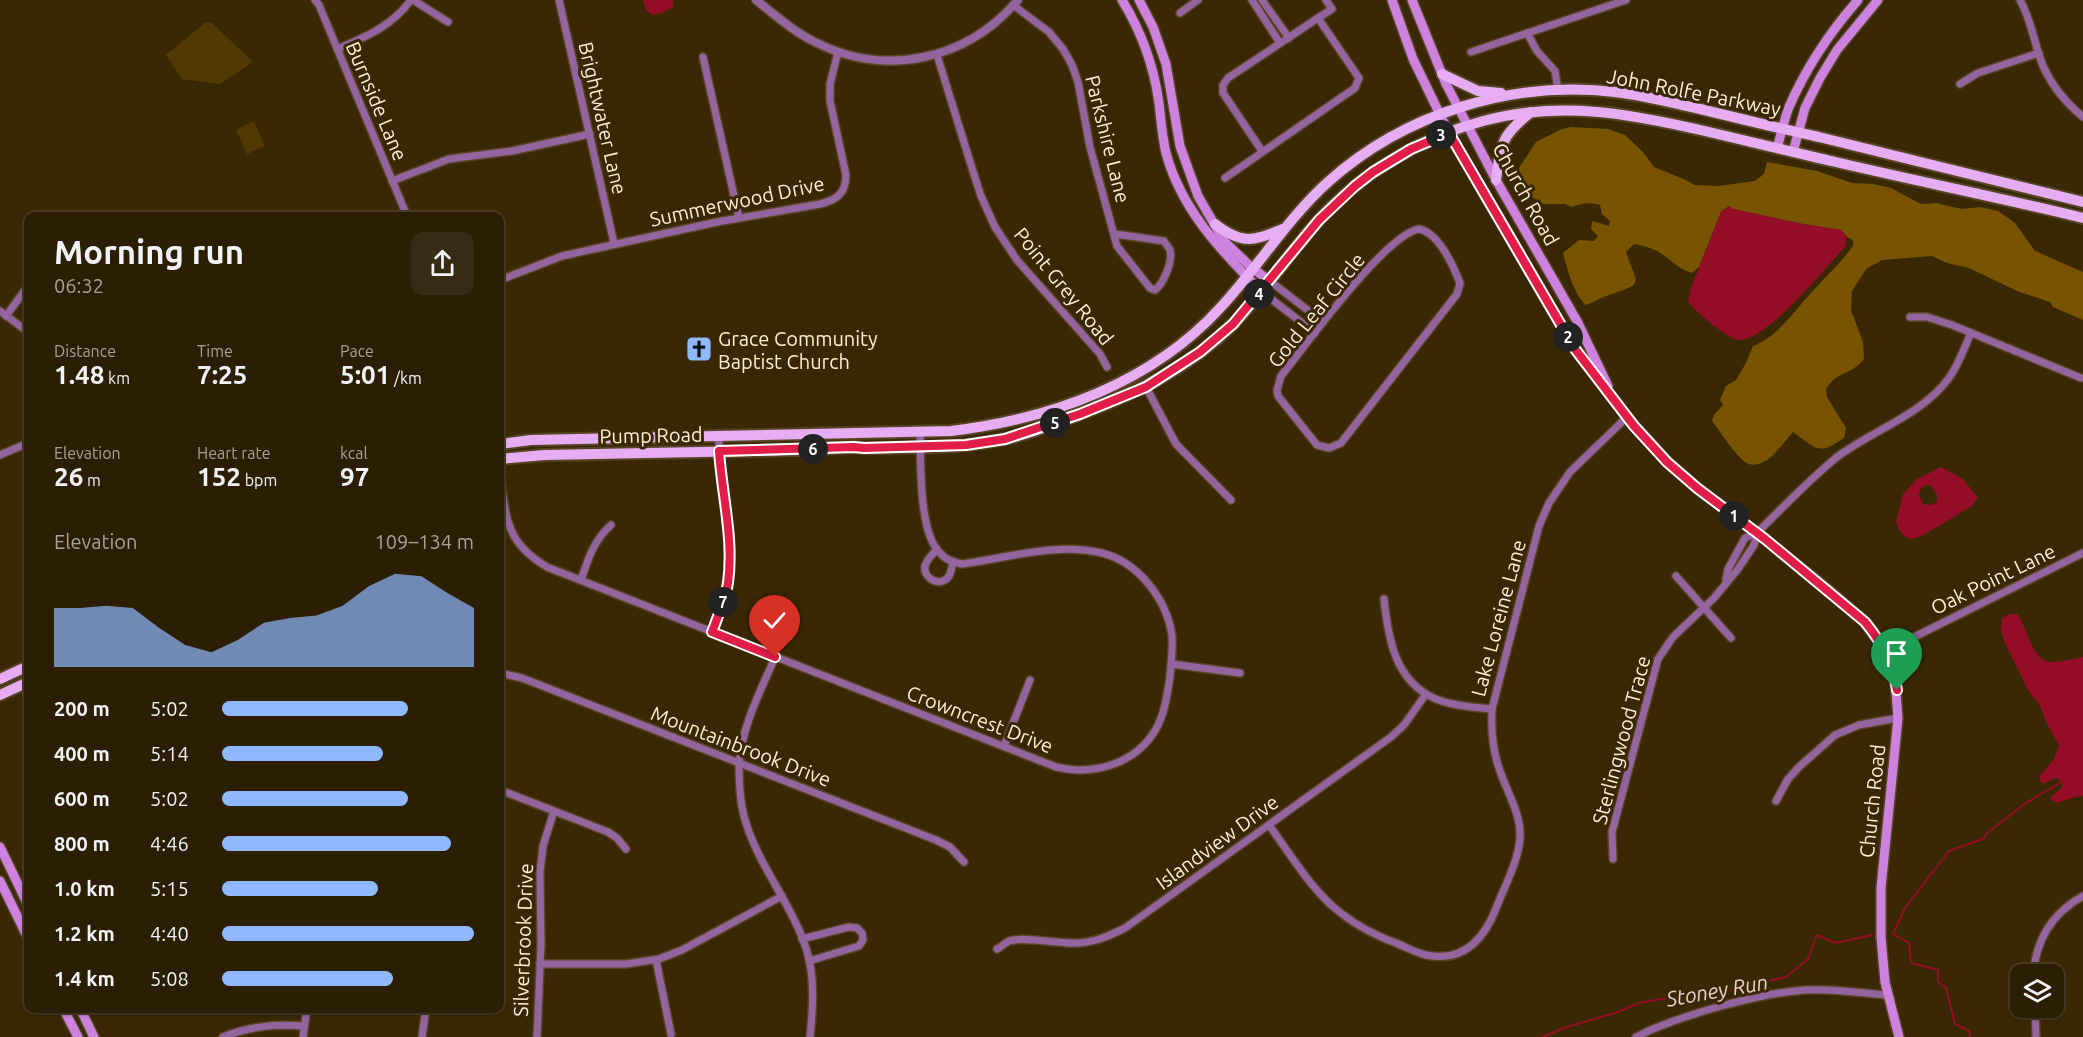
<!DOCTYPE html>
<html lang="en">
<head>
<meta charset="utf-8">
<style>
	:root { --surface:#2c1e04; --page:#382b13; --text:#f1f3f6; --muted:#a6a29a; --line:#483c26; --accent:#8fb8fd }
	body { margin:0; font-family:Ubuntu,sans-serif; background:var(--page); color:var(--text); height:100vh; display:flex; flex-direction:column; font-size:22px; white-space:nowrap }
	* { box-sizing:border-box; margin:0 }
	p { font-size:20px; color:var(--muted) }
	.icon { flex:none; width:33px; height:33px; fill:none; stroke:currentColor; stroke-width:2; stroke-linecap:round; stroke-linejoin:round }
	.map { position:relative; flex:1; overflow:hidden }
	.side { position:absolute; left:24px; top:212px; width:480px; height:801px; display:flex; flex-direction:column; background:var(--surface); border-radius:12px; box-shadow:0 2px 4px #0004,0 0 0 2px var(--line) }
	.side>* { flex:none }
	.controls { position:absolute; left:2010px; top:964px; display:grid; gap:12px }
	.controls a { display:grid; place-items:center; width:54px; height:54px; border-radius:12px; background:var(--surface); box-shadow:0 2px 4px #0004,0 0 0 2px var(--line); font-size:30px }
	.pin { position:absolute; display:grid; place-items:center; width:51px; height:51px; color:#fff; margin:-62px -26px; border-radius:50% 50% 50% 0; rotate:-45deg; box-shadow:0 0 6px #0007 }
	.pin .icon { rotate:45deg }
	.km { position:absolute; width:30px; height:30px; margin:-15px; border-radius:50%; background:#222; color:#fff; font-size:16px; line-height:30px; text-align:center }
	.round { display:grid; place-items:center; flex:none; width:63px; height:63px; border-radius:12px; background:var(--page) }
	.head { display:flex; align-items:center; justify-content:space-between; height:102px; padding:0 30px }
	h1 { font-size:33px; font-weight:700; line-height:45px }
	.figures { display:grid; grid-template-columns:repeat(3,1fr); gap:9px; height:102px; padding:6px 30px }
	.figures div { display:grid; align-content:center }
	.figures b { font-size:26px; font-weight:700 }
	.figures small { font-size:16px; font-weight:400 }
	.figures p { font-size:16px }
	.chart { height:168px; padding:12px 30px }
	.chart p { display:flex; justify-content:space-between }
	.chart svg { width:100%; height:108px; margin-top:6px; fill:var(--accent); opacity:.7 }
	ul { padding:0 30px; list-style:none; font-size:20px }
	li { display:grid; grid-template-columns:96px 72px 1fr; align-items:center; height:45px }
	li i { height:15px; border-radius:8px; background:var(--accent) }
	.map>svg:first-child { display:block }
	.green { fill:#533a02 }
	.forest { fill:#785401 }
	.water { fill:#930e26; fill-rule:evenodd }
	.lines { fill:none; stroke-linecap:round; stroke-linejoin:round }
	.stream { stroke:#930e26; stroke-width:2 }
	.minor-casing { stroke:#542; stroke-width:10 }
	.tertiary-casing { stroke:#542; stroke-width:11 }
	.secondary-casing { stroke:#542; stroke-width:12 }
	.primary-casing { stroke:#542; stroke-width:14 }
	.minor { stroke:#93649d; stroke-width:7 }
	.tertiary { stroke:#93649d; stroke-width:8 }
	.secondary { stroke:#cd82de; stroke-width:9 }
	.primary { stroke:#e6adf3; stroke-width:10 }
	.route-casing { stroke:#fff; stroke-width:12 }
	.route { stroke:#e11d48; stroke-width:8 }
	.labels { text-anchor:middle; dominant-baseline:central; stroke-width:6; stroke-linejoin:round; paint-order:stroke }
	.street-label { font-size:20px; fill:#feeed5; stroke:#3a2805 }
	.poi-label { font-size:20px; fill:#feeed5; stroke:#3a2805; text-anchor:start }
	.water-label { font-size:21px; font-style:italic; fill:#eecccb; stroke:#3a2805 }
</style>
</head>
<body>
<div class="map">
<svg width="2083" height="1037" viewBox="0 0 2083 1037">
	<rect width="100%" height="100%" fill="#3a2805"/>
	<g class="green">
		<path d="M206 22 212 23 253 62 220 84 182 79 166 55Z"/>
		<path d="M254 121 265 146 247 154 236 130Z"/>
	</g>
	<path class="forest" d="M1571 127 1608 129 1625 135 1643 152 1654 167 1686 180 1694 185 1718 186 1755 181 1764 174 1767 162 1817 171 1852 183 1873 184 1891 188 1921 204 1936 203 1962 209 1980 207 1998 211 2015 223 2035 251 2083 272V320L2053 307 2050 302 2017 291 1969 268 1947 263 1932 256 1882 260 1866 269 1852 291 1851 310 1863 342 1864 359C1852 375 1838 370 1826 389L1827 397 1846 428 1844 438C1818 456 1817 449 1793 432 1787 439 1781 447 1774 454 1769 460 1757 467 1749 464 1736 458 1721 432 1712 421L1714 415 1723 405 1720 400 1726 386 1736 380 1746 363 1753 346C1779 336 1793 312 1812 292 1826 276 1841 263 1853 246V240L1847 237 1841 230 1803 224 1733 209 1729 206 1721 212 1699 267 1692 273C1679 269 1673 262 1662 254 1653 248 1644 246 1634 244L1626 252 1636 279 1634 285C1625 290 1618 292 1609 295 1601 297 1594 303 1585 305 1572 289 1568 272 1563 253L1579 240 1594 241 1598 236 1591 229 1592 221 1609 226 1610 221 1602 214 1600 205C1589 202 1582 203 1572 207L1565 204H1543L1532 197 1518 178 1519 168 1536 142 1562 129Z"/>
	<g class="water">
		<path d="M643 0H673V7L662 13 652 15 646 10Z"/>
		<path d="M1729 206 1733 209 1803 224 1841 230 1847 237 1845 247C1824 269 1768 340 1739 340 1729 340 1695 311 1688 302L1691 288 1721 212Z"/>
		<path d="M1941 467 1963 479 1978 498 1972 506 1922 536 1912 539 1907 538 1899 530 1896 522 1903 494 1917 479ZM1926 485H1930L1937 495V502L1931 505 1923 504 1919 495 1921 488Z"/>
		<path d="M2010 614H2017C2027 625 2032 662 2050 662 2059 662 2074 659 2083 657V796L2075 797 2057 803 2050 798 2061 788 2063 782 2056 778 2042 784 2039 777 2054 759 2059 745 2047 724 2040 706 2028 690 2004 641 2001 631 2002 618Z"/>
	</g>
	<g class="lines">
		<g class="stream">
			<path d="M1542 1037 1567 1027 1618 1012 1639 1003 1689 994 1725 991 1786 977 1808 959 1817 935 1835 943 1872 935"/>
			<path d="M1970 1037 1969 1031 1955 1024 1946 988 1938 982V970L1911 963 1909 943 1893 934 1905 908 1949 851 1983 839 1987 833 2026 803 2063 781"/>
		</g>
		<defs>
			<g id="minor">
				<path d="M315 0 319 5 407 216"/>
				<path d="M413 0 448 22"/>
				<path d="M559 0 614 243"/>
				<path d="M1252 0 1280 43"/>
				<path d="M1262 0 1289 38"/>
				<path d="M2020 0C2032 21 2034 44 2043 66 2052 86 2066 103 2083 117"/>
				<path d="M1013 5 1049 32 1063 49 1072 65 1078 82 1090 147 1117 246 1150 288 1155 290C1164 283 1173 261 1170 250 1169 248 1165 243 1164 241L1115 234"/>
				<path d="M1180 13 1198 0"/>
				<path d="M1318 18 1332 9 1326 0"/>
				<path d="M1527 33 1537 51 1555 71 1558 90"/>
				<path d="M337 49C366 37 392 26 411 0"/>
				<path d="M1471 52 1626 0"/>
				<path d="M937 55 972 168 981 196 995 227 1017 260 1100 354 1107 367"/>
				<path d="M703 57 739 218"/>
				<path d="M1960 84 1978 73 2039 53"/>
				<path d="M1225 178 1355 88 1359 78 1318 18 1228 78 1223 85V93L1262 151"/>
				<path d="M392 181 449 159 512 151 590 134"/>
				<path d="M1419 229C1439 233 1453 265 1460 283L1457 294 1341 443 1329 448 1317 445 1278 396 1277 390 1281 376C1305 346 1386 234 1419 229Z"/>
				<path d="M500 280 562 256 717 222 820 204C836 200 846 194 846 175L830 101V84L838 52"/>
				<path d="M1270 281 1323 322"/>
				<path d="M1261 291 1315 333"/>
				<path d="M0 311 28 332"/>
				<path d="M6 316 28 286"/>
				<path d="M1910 317H1927L1952 325 2081 378"/>
				<path d="M1146 387 1176 444 1231 500"/>
				<path d="M0 455 28 443"/>
				<path d="M501 480C506 521 508 544 547 567L1056 767C1093 776 1136 764 1156 729 1165 713 1167 695 1170 677 1171 663 1173 649 1172 636 1167 599 1138 562 1102 553 1057 542 1007 558 962 564 954 562 946 560 941 554 918 534 921 461 920 432"/>
				<path d="M937 549C933 554 926 560 925 566 923 579 941 588 949 576 951 573 952 566 953 562"/>
				<path d="M1676 576 1731 638"/>
				<path d="M581 580C588 559 594 540 611 525"/>
				<path d="M1726 580 1728 569 1745 538 1757 533C1783 507 1809 480 1837 457 1873 430 1922 415 1949 378 1959 364 1964 348 1971 333"/>
				<path d="M1384 599C1388 638 1395 682 1436 699 1454 706 1473 707 1492 709"/>
				<path d="M712 632C724 603 730 577 730 545L718 436"/>
				<path d="M1886 651 2083 553"/>
				<path d="M775 657C761 690 741 728 739 765 739 784 740 805 746 823 760 868 793 906 807 951 815 979 813 1008 810 1037"/>
				<path d="M1171 664 1240 673"/>
				<path d="M500 673 522 678 936 840 950 847 964 862"/>
				<path d="M1004 746 1030 680"/>
				<path d="M500 790 608 832 617 838 626 849"/>
				<path d="M1776 801 1788 779 1799 767 1835 735 1859 725 1898 718"/>
				<path d="M1269 825C1288 851 1306 881 1330 904 1350 922 1371 934 1396 943 1406 947 1416 953 1426 955 1464 963 1485 938 1497 906 1505 885 1519 860 1520 837 1521 812 1506 791 1499 768 1492 748 1491 730 1492 709L1539 526 1549 503 1570 472 1627 417"/>
				<path d="M1613 859 1612 832 1658 659 1673 637 1714 598 1738 569 1754 545 1757 533"/>
				<path d="M802 939 849 927 857 928 862 933 863 940 859 946 809 961"/>
				<path d="M997 949C1001 947 1005 943 1009 941 1024 936 1058 944 1075 943 1093 943 1109 936 1125 928L1391 737 1404 725 1426 694"/>
				<path d="M656 960 671 1034"/>
				<path d="M540 964H626L659 959 682 950 782 896"/>
				<path d="M2033 975C2036 940 2052 913 2083 896"/>
				<path d="M2035 1008 2036 1037"/>
				<path d="M223 1037C250 1026 275 1024 304 1026"/>
				<path d="M303 1037 307 1008"/>
				<path d="M422 1037 426 1008"/>
				<path d="M537 1037 541 944 540 872 543 846 554 811"/>
				<path d="M1636 1037C1677 1016 1759 993 1805 990 1832 988 1860 993 1887 995"/>
			</g>
			<path id="tertiary" d="M756 0C775 15 794 32 815 42 886 78 967 60 1018 0"/>
			<g id="secondary">
				<path d="M1122 0C1141 31 1154 67 1159 103 1161 120 1162 136 1166 153 1181 209 1221 251 1261 291"/>
				<path d="M1139 0 1153 27 1166 64 1180 146 1198 196 1224 241 1252 268 1270 281"/>
				<path d="M1392 0 1413 59 1449 133 1575 349 1627 417 1669 463 1710 498 1765 539 1830 591 1865 622 1886 651 1895 679 1898 718 1881 888V937L1885 982 1899 1037"/>
				<path d="M1412 0 1446 84 1496 180 1577 321 1608 386"/>
				<path d="M1777 148C1781 135 1784 120 1789 107 1806 68 1830 32 1858 0"/>
				<path d="M1793 152 1805 108 1820 78 1837 50 1878 0"/>
				<path d="M0 847 28 905"/>
				<path d="M0 881 28 938"/>
				<path d="M63 1008 78 1037"/>
				<path d="M80 1008 94 1037"/>
			</g>
			<g id="primary">
				<path d="M1442 74 1478 91 1501 93"/>
				<path d="M1496 180C1501 143 1501 136 1531 112"/>
				<path d="M1215 224C1242 245 1253 241 1283 229"/>
				<path d="M500 444 531 440 951 431C1051 419 1152 383 1221 307 1258 267 1287 219 1328 182 1405 113 1513 80 1615 92 1642 95 1669 102 1696 108 1737 118 1778 128 1819 137 1907 159 1995 180 2083 202"/>
				<path d="M500 459 544 455 797 450 854 447 864 448C911 447 960 449 1005 439 1027 434 1049 426 1070 418 1128 397 1187 370 1232 325 1264 293 1288 254 1318 221 1361 173 1420 138 1483 121 1561 100 1632 114 1709 132 1752 142 1796 153 1840 163 1921 182 2002 198 2083 218"/>
				<path d="M0 679 28 666"/>
				<path d="M0 695 28 682"/>
			</g>
		</defs>
		<use href="#minor" class="minor-casing"/>
		<use href="#tertiary" class="tertiary-casing"/>
		<use href="#secondary" class="secondary-casing"/>
		<use href="#primary" class="primary-casing"/>
		<use href="#minor" class="minor"/>
		<use href="#tertiary" class="tertiary"/>
		<use href="#secondary" class="secondary"/>
		<use href="#primary" class="primary"/>
	</g>
	<g class="lines">
		<defs>
			<path id="route" d="M775 657 712 632C718 616 725 600 728 583 734 539 722 495 719 451L854 447 864 448 966 445 1005 439 1080 414 1146 387 1200 352 1233 324 1319 220 1355 186 1373 172 1411 149 1449 133 1575 349 1634 426 1667 462 1697 488 1765 539 1865 622C1882 643 1893 663 1897 690"/>
		</defs>
		<use href="#route" class="route-casing"/>
		<use href="#route" class="route"/>
	</g>
	<defs>
		<symbol id="church-square" viewBox="-11 -11 22 22"><rect x="-9" y="-9" width="18" height="18" rx="4" fill="#8fb8fd" stroke="#3a2805"/><path d="M-1.2-6h2.4v3.5h3.3v2.4h-3.3V6h-2.4V-.1h-3.3v-2.4h3.3Z" fill="#111"/></symbol>
	</defs>
	<g fill-rule="evenodd">
		<use href="#church-square" x="684" y="334" width="30" height="30"/>
	</g>
	<g class="labels">
		<g class="street-label">
			<text transform="translate(1694 92) rotate(11)">John Rolfe Parkway</text>
			<text transform="translate(377 101) rotate(67)">Burnside Lane</text>
			<text transform="translate(603 118) rotate(77)">Brightwater Lane</text>
			<text transform="translate(1108 139) rotate(76)">Parkshire Lane</text>
			<text transform="translate(1526 194) rotate(61)">Church Road</text>
			<text transform="translate(737 201) rotate(-12)">Summerwood Drive</text>
			<text transform="translate(1064 286) rotate(51)">Point Grey Road</text>
			<text transform="translate(1316 310) rotate(-51)">Gold Leaf Circle</text>
			<text transform="translate(651 435) rotate(-1)">Pump Road</text>
			<text transform="translate(1993 579) rotate(-26)">Oak Point Lane</text>
			<text transform="translate(1498 618) rotate(-75)">Lake Loreine Lane</text>
			<text transform="translate(980 719) rotate(21)">Crowncrest Drive</text>
			<text transform="translate(1621 740) rotate(-75)">Sterlingwood Trace</text>
			<text transform="translate(741 746) rotate(21)">Mountainbrook Drive</text>
			<text transform="translate(1872 801) rotate(-84)">Church Road</text>
			<text transform="translate(1217 842) rotate(-36)">Islandview Drive</text>
			<text transform="translate(523 940) rotate(-88)">Silverbrook Drive</text>
		</g>
		<g class="poi-label">
			<text x="718" y="338">Grace Community<tspan x="718" dy="23">Baptist Church</tspan></text>
		</g>
		<g class="water-label">
			<text transform="translate(1717 990) rotate(-10)">Stoney Run</text>
		</g>
	</g>
</svg>
<div class="controls">
<a><svg class="icon" aria-label="layers" viewBox="0 0 24 24"><path d="M12 4l9 5-9 5-9-5zM3 14l9 5 9-5"/></svg></a>
</div>
<div class="pin" style="left:1897px;top:690px;background:#1e9e55"><svg class="icon" aria-label="arrive" viewBox="0 0 24 24"><path d="M6 21V4h12l-3 4 3 4H6"/></svg></div>
<div class="pin" style="left:775px;top:657px;background:#d93025"><svg class="icon" aria-label="check" viewBox="0 0 24 24"><path d="M5 12l5 5 9-10"/></svg></div>
<b class="km" style="left:1734px;top:516px">1</b>
<b class="km" style="left:1568px;top:337px">2</b>
<b class="km" style="left:1441px;top:135px">3</b>
<b class="km" style="left:1259px;top:294px">4</b>
<b class="km" style="left:1055px;top:423px">5</b>
<b class="km" style="left:813px;top:449px">6</b>
<b class="km" style="left:723px;top:602px">7</b>
<section class="side">
<div class="head"><div><h1>Morning run</h1><p>06:32</p></div><a class="round"><svg class="icon" aria-label="share" viewBox="0 0 24 24"><path d="M12 15V3M7 8l5-5 5 5M5 13v7h14v-7"/></svg></a></div>
<div class="figures">
<div><p>Distance</p><b>1.48<small> km</small></b></div>
<div><p>Time</p><b>7:25</b></div>
<div><p>Pace</p><b>5:01<small> /km</small></b></div>
</div>
<div class="figures">
<div><p>Elevation</p><b>26<small> m</small></b></div>
<div><p>Heart rate</p><b>152<small> bpm</small></b></div>
<div><p>kcal</p><b>97</b></div>
</div>
<div class="chart"><p><span>Elevation</span>109–134 m</p>
<svg viewBox="0 0 160 44" preserveAspectRatio="none"><path d="M0 44V20L10 20L20 19L30 20L40 28L50 35L60 38L70 33L80 26L90 24L100 23L110 19L120 11L130 6L140 7L150 14L160 20V44z"/></svg>
</div>
<ul>
<li><b>200 m</b>5:02<i style="width:74%"></i></li>
<li><b>400 m</b>5:14<i style="width:64%"></i></li>
<li><b>600 m</b>5:02<i style="width:74%"></i></li>
<li><b>800 m</b>4:46<i style="width:91%"></i></li>
<li><b>1.0 km</b>5:15<i style="width:62%"></i></li>
<li><b>1.2 km</b>4:40<i style="width:100%"></i></li>
<li><b>1.4 km</b>5:08<i style="width:68%"></i></li>
</ul>
</section>
</div>
</body>
</html>
